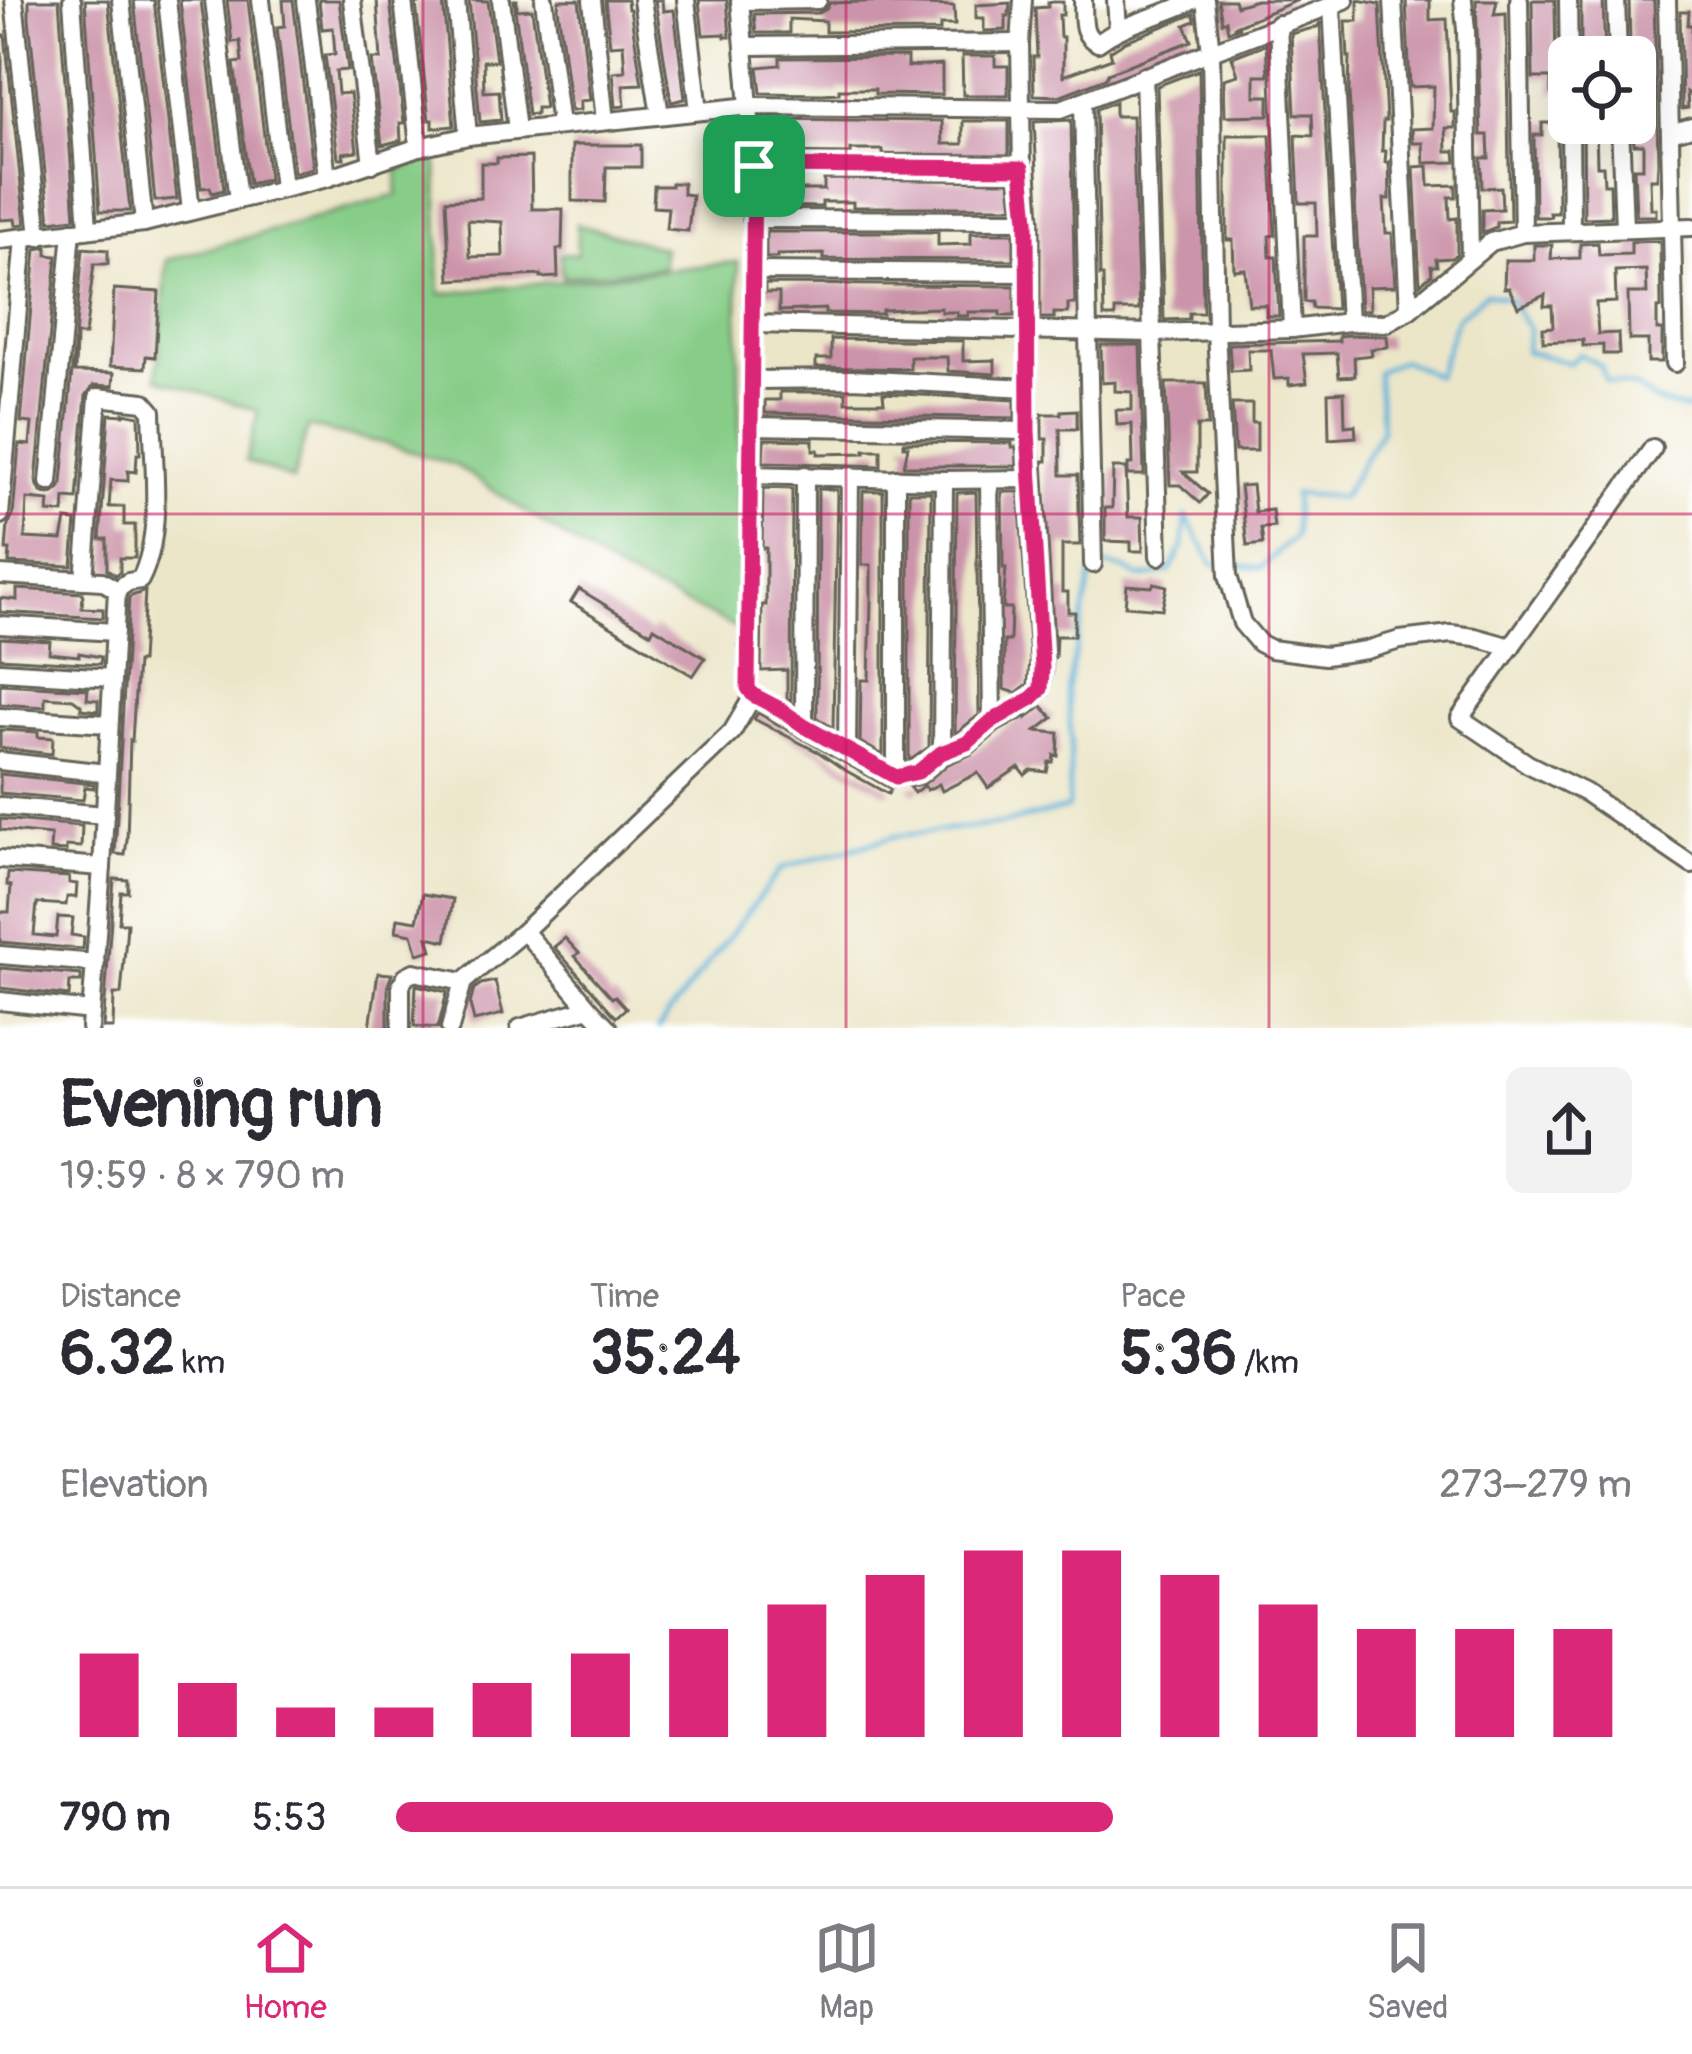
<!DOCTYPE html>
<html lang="en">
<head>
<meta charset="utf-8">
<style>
	:root { --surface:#fff; --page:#f2f2f3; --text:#2b2b33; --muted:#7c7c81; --line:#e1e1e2; --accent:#db2777 }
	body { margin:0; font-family:Pangolin,sans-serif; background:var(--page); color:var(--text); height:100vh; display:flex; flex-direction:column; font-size:45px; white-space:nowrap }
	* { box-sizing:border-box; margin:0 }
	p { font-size:39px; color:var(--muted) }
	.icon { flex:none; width:66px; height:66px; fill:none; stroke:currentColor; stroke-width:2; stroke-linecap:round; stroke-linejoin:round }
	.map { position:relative; height:1028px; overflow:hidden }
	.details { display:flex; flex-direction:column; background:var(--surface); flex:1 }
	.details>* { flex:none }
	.buttons { position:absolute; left:1548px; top:36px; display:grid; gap:24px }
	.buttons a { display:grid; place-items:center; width:108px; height:108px; border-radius:18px; background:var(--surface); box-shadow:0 12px 48px #0002; font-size:60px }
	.pin { position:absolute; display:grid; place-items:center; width:102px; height:102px; color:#fff; margin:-51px; border-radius:24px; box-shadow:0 6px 18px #0006 }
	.round { display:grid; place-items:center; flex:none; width:126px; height:126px; border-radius:18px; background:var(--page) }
	.overview { display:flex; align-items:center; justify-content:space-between; height:204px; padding:0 60px }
	h1 { font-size:66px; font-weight:800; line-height:90px }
	.stats { display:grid; grid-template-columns:repeat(3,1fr); gap:18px; height:204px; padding:12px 60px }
	.stats div { display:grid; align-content:center }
	.stats b { font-size:60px; font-weight:800 }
	.stats small { font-size:33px; font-weight:400 }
	.stats p { font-size:33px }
	.chart { height:336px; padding:24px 60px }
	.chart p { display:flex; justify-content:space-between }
	.chart svg { width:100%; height:216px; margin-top:12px; stroke:var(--accent); stroke-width:6 }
	ul { padding:0 60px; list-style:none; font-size:39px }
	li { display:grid; grid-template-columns:192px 144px 1fr; align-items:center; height:90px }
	li i { height:30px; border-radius:15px; background:var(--accent) }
	.tab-bar { display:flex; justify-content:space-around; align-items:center; height:168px; border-top:3px solid var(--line); background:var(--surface); font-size:33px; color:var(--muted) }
	.tab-bar a { display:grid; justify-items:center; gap:6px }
	.tab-bar .selected { color:var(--accent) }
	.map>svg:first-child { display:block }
	.green { fill:#87cd88; stroke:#527452; stroke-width:3 }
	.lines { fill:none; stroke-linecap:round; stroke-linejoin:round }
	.stream { stroke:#5db3d9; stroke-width:4.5 }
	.building { fill:#cc94aa; fill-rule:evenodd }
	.minor-casing { stroke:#656359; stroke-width:22 }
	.minor { stroke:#fff; stroke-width:16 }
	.route-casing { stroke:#fff; stroke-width:24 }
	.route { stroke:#db2777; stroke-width:15 }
	.grid { fill:none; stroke:#c2185b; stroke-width:3; stroke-opacity:0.55 }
</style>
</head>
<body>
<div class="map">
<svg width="1692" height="1028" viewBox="0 0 1692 1028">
	<rect width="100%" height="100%" fill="#fff"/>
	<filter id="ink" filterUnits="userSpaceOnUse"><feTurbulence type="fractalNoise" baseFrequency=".00833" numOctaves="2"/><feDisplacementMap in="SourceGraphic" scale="24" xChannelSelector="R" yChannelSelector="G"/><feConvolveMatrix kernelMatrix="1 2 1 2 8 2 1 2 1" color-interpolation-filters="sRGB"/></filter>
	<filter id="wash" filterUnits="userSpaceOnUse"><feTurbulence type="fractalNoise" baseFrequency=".004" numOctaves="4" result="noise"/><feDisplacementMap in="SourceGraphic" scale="48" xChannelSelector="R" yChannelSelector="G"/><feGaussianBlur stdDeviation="2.7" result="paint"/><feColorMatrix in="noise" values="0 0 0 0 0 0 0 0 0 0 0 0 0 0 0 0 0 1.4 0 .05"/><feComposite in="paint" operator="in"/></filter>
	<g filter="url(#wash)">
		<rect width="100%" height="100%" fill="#ece6c9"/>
		<g class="green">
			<path d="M437 156 440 294 738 262 741 630 617 572 455 465 383 443 308 427 293 480 246 461 258 411 157 378 167 260 397 195 398 170Z"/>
			<path d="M577 224 663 248V267L562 277 560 253 577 254Z"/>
		</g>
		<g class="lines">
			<g class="stream">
				<path d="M1100 565 1122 568 1141 578 1169 572 1183 547 1186 516 1213 564 1261 568 1295 536 1294 494 1342 497 1382 429 1377 372 1402 360 1437 376 1457 318 1486 293 1508 298 1529 329 1525 351 1570 363 1579 354 1601 366 1606 381 1638 388 1654 401 1687 410 1692 406"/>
				<path d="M658 1028 782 868 896 836 1002 824 1068 808 1071 739 1067 690 1093 568"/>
			</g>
		</g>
		<g id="blocks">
			<g class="building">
				<path d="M29 0H59L75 218 50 221 29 18Z"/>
				<path d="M85 0H108L130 211H100Z"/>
				<path d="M134 0H154L177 199 155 201Z"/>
				<path d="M180 0H201L224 190 212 193 210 187 201 188Z"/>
				<path d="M227 0H248L269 179 249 184 234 63 242 62 240 41 232 42Z"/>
				<path d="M283 0H293L313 168 294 173 277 27 285 26Z"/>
				<path d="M319 0H339L348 70 336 71 338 94 350 93 357 151 343 153 344 158H338L325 55 335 54 333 28 322 29Z"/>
				<path d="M377 0H390L404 123H400L401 140 382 145 372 59H381Z"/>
				<path d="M419 0H443L454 126 433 128V120H429L416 4H419Z"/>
				<path d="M469 0 488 1 496 61H483L484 92 499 91 501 120 480 122Z"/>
				<path d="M514 0H517V10L532 9 545 108H536V114L528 115Z"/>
				<path d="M559 0H579L590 100 580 101V110L571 111 558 7Z"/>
				<path d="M605 0H627L628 9H630L642 84 623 85 625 106 616 107 613 72 625 71 623 44 610 45Z"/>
				<path d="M655 0H662L663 11 674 10 685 99 671 102Z"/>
				<path d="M699 0H727L730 37H725V34L703 35Z"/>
				<path d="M1218 0H1234L1236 6 1256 0H1298L1233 27H1240L1228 31 1226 20 1222 22Z"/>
				<path d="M1358 0 1380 4 1386 121H1383L1382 151H1386L1385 162H1389L1390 199H1384L1386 233H1392L1395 286 1369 287 1370 310H1361L1349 91 1350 57H1348L1346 21H1358Z"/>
				<path d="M1406 0H1430V20L1447 19 1451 112H1455V128H1446L1447 151H1455L1456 162 1424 163 1423 143H1413L1412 129 1433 128 1434 86 1410 87Z"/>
				<path d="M1476 0H1497L1494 14 1506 13 1510 221 1496 222V227L1482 233V210L1502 209 1501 187 1482 188 1481 158H1489L1488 135H1481Z"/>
				<path d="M1532 0H1555L1556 73 1562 84V93H1551V78H1533Z"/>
				<path d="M1581 0H1603L1605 57H1596V42L1581 43Z"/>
				<path d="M1629 0H1654L1658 163 1657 179H1650L1651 209H1656V216H1636L1634 168H1643V144H1634L1633 127H1644V98H1635V78H1641V44H1630Z"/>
				<path d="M892 1V4L954 6 955 25H940V31L825 32V21L789 19V33H756L754 14 818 13 825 10 830 3Z"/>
				<path d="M1048 2H1063V15H1059L1060 37H1063V76L1112 58 1110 51 1126 41 1194 14 1195 21 1185 25 1192 41 1108 73 1106 78 1059 96 1034 95 1033 57H1037L1035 8 1048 7Z"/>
				<path d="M1010 3 1009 16H1006V30L984 31V18H976V5Z"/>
				<path d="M1680 11H1689L1688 25H1692V95L1687 92 1688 108 1682 109Z"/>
				<path d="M1320 23 1336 309 1312 308 1311 302H1304V236H1317L1316 203H1299L1296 135 1313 136 1312 114H1295L1291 34 1317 27Z"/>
				<path d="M0 35H5L25 224 16 225 15 219 0 220 2 53H0Z"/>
				<path d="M1266 44 1268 75H1255V96H1269V115L1225 116 1224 79 1238 75 1232 57Z"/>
				<path d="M962 56H995V66H1008V95H963Z"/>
				<path d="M907 57V67L942 65V95L875 94V89H839V93L822 94 761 93 758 67 780 65V58Z"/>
				<path d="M1199 70 1203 313H1189V319L1164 320 1157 86Z"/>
				<path d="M1115 102V116H1132L1139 310H1115V317H1104L1103 276H1100L1096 109Z"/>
				<path d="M763 119 942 121 943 144H963V121H1009V155L883 154V150H851V154L766 153Z"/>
				<path d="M1071 120 1075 304H1068V313H1054V318H1040V220L1034 122Z"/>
				<path d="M1542 123H1557L1558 213H1550L1551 217H1535L1534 135H1542Z"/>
				<path d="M1583 123H1596L1597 166H1603L1604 184H1610L1611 217 1584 218Z"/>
				<path d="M1227 135H1270L1275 235 1269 236 1270 257H1276L1279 316H1266V305H1249L1245 269 1234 270 1233 240H1227Z"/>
				<path d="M572 145H641V167H606L605 202 572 201Z"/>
				<path d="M531 157 532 209H563L562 249H557L558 277 541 278V275L450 280 446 200 481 198V163H497V158ZM468 220 502 222 503 256 470 257Z"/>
				<path d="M1428 166 1429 186 1456 185V197H1449L1450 219 1457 218V254L1452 258 1436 259 1437 266H1431L1432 274 1420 284 1414 167Z"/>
				<path d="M767 179H776V187H792V190H824V179L1010 181 1013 207H853V202H822V207L766 206Z"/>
				<path d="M671 183H683V194L692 195 688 231 666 229 668 208 653 207 654 186H671Z"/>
				<path d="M766 232H938V245L971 244V233H1014V260L824 259V254L777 255V258H766Z"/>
				<path d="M1660 241 1661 308H1657V330H1662V362H1648V340H1629L1628 293H1647L1646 270 1615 271 1616 302 1596 303 1598 334 1618 333 1619 354H1603V345L1583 346V340L1543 342V328L1553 327 1552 306H1544L1545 295 1518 307 1509 288H1504L1505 260H1534V245H1552L1551 259 1580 258V244L1598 243 1599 255 1631 254V242Z"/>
				<path d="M47 247V255L57 256 36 481 41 492 49 495 59 490 62 483 83 248 108 250V264H94L85 335H76L75 372 114 373 113 386 94 385 86 395 77 499 65 498 64 513 48 512 49 501 27 499 25 538 62 540 66 520 76 521 72 566 9 563 10 550H6L8 525 13 516 19 444 30 445 32 423 21 422 36 249Z"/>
				<path d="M765 284 1015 286V316H1000V312H968V316H957V312H941V308L882 310V314L825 313V309L779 311V293H765Z"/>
				<path d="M114 289 159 292 155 357 146 356 145 368 110 366Z"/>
				<path d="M1350 335 1387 336 1388 347 1371 349 1372 355 1354 357 1355 376 1339 377 1337 353 1303 354 1307 383 1289 385V378L1274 379 1271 350H1248L1249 370 1231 371 1229 344 1339 341V336Z"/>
				<path d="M831 339 963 341V361L995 360V374L948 371 947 357H910V369L816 367V359H831Z"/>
				<path d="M1101 345H1140L1144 475H1128V464H1133L1132 424 1117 425 1116 410H1132V392L1115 391V382L1102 383Z"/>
				<path d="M1166 383H1206L1208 426H1197V472H1183L1208 494 1200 503 1180 485H1170Z"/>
				<path d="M780 392H846V402H884L883 393 1015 400V418L765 413V400H780Z"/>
				<path d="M1344 392 1345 426 1355 425 1356 437 1329 439 1328 393Z"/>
				<path d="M1232 404H1252V423H1257V451H1235Z"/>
				<path d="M1077 410V429H1060L1061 475H1078L1080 545H1062V592H1068V612H1075L1074 636H1056L1055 659 1043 461H1047V439H1042V414H1061V411Z"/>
				<path d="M124 413 139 416 140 454H137L136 472 128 471V481L111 480 109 507H124V525H135V558H120V572L116 575 107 569V539H100L109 414 124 415Z"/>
				<path d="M764 439 813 440V450H818V454L865 453V450H881V466L763 462Z"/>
				<path d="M904 442 1012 443V447H1016L1017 466H904L908 446H904Z"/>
				<path d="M1113 468H1126L1128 517H1142L1143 551H1131V542L1105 541V508H1112Z"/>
				<path d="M1252 485 1255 512 1272 510 1274 527 1261 528 1263 544 1247 546 1240 486Z"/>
				<path d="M763 488 792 489 791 701 787 698V670L761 671 762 605H766V548H762Z"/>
				<path d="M818 489 837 490 833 728 817 718Z"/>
				<path d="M863 491H883V755L860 742 861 680H869L871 601V565H862Z"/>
				<path d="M909 492H931L929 747 909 761Z"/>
				<path d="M976 492 979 715 955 734 957 493Z"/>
				<path d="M1002 492H1019L1030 660 1028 684 1016 693 1004 689V641H1010L1011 608H1003L1006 568H1003Z"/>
				<path d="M1154 583 1167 586 1162 609 1125 606 1127 585 1152 587Z"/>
				<path d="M17 589 83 593 82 608 103 609V618L0 612V598L17 600Z"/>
				<path d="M579 589 651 633 654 627 705 658 693 676 571 602Z"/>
				<path d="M145 591 141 662H137L132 741 130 740 127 840 125 855 115 854 129 597Z"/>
				<path d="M0 638 50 641 49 653 79 656V653L101 657 100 664 0 658Z"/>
				<path d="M0 684 88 689 87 699 98 700V711L81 709V705L73 699 45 697V707L0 704Z"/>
				<path d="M1042 706 1053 718 1036 731 1059 733 1058 756 1054 755 1053 762H1049L1047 772 1031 770 1025 775 1019 767 988 788 978 773 942 791 939 784 927 790 924 785 914 793 909 787 925 783 948 764 972 754 999 731 1027 716V718Z"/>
				<path d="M758 713 891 789 888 794 843 769 820 753 754 719Z"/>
				<path d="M0 730 38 732V737L53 738 52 754 0 748Z"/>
				<path d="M0 774 94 784V788L85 787 83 800 0 793Z"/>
				<path d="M0 819 82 826 81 847 66 846V851L50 850 51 835 0 830Z"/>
				<path d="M8 873 69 877V883L77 884 76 897H67L66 905 37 903 34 935 56 937 58 917 73 918 71 935 84 937 83 949 0 942V912H9L11 886 7 885Z"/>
				<path d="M114 879 128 880V892H121L119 923H127L126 938 121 994H114L113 1028H103Z"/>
				<path d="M423 894 453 899 446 941 428 937 432 950 418 954 412 934 396 931 398 918 417 921Z"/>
				<path d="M565 938 579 953 575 956 592 976 612 998 615 996 626 1008 616 1017 554 947Z"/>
				<path d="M0 968 81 975V982H70L69 996 0 988Z"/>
				<path d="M378 973 392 974 388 985V1028L370 1027Z"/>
				<path d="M495 981 503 1014 474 1021 470 1004 474 989 481 984Z"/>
				<path d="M416 985 447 992 438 1028 414 1026Z"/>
			</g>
		</g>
	</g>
	<g filter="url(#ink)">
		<use href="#blocks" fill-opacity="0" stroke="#656359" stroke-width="3"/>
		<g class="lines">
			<defs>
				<g id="minor">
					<path d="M14 0 39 237"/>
					<path d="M72 0 88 228"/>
					<path d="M121 0 144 223"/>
					<path d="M167 0 191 211"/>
					<path d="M214 0 238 200"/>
					<path d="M261 0 283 188"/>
					<path d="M306 0 327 178"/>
					<path d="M352 0 372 164"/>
					<path d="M403 0 419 147"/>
					<path d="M456 0 468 136"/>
					<path d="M501 0 517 130"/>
					<path d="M544 0 560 125"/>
					<path d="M592 0 605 121"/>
					<path d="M642 0 660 115"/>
					<path d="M686 0 699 111"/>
					<path d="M740 0 754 166 748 688 753 696 780 709 804 726 896 777 918 772 942 753 967 743 992 721 1032 698 1041 689 1043 668 1028 431 1027 220 1022 168 1020 43 1023 0"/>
					<path d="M1083 0C1084 17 1080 36 1098 43 1127 21 1162 17 1194 0"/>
					<path d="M1116 0 1118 28"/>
					<path d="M1205 0 1211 51 1216 330 1228 576 1242 623 1259 643 1271 649 1325 656 1366 650 1400 640 1451 634 1475 637 1511 647"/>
					<path d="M1393 0 1409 310"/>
					<path d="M1463 0 1466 30 1470 258"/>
					<path d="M1519 0 1523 233"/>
					<path d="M1568 0 1569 73"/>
					<path d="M1616 0 1618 57"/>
					<path d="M1667 0 1675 363"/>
					<path d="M740 1 818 0"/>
					<path d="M1332 5 1349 322"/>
					<path d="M1278 24 1292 329"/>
					<path d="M746 46 1020 43"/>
					<path d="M1144 76 1159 556"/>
					<path d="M1083 101 1093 564"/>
					<path d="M1570 123 1571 231"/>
					<path d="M1620 123 1624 228"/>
					<path d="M1670 133 1692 127"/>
					<path d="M754 166 1022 168"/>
					<path d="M752 219 1027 220"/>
					<path d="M0 240 144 223 327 178 419 147 468 136 750 106 1061 109 1345 0"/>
					<path d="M753 271 1026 273"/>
					<path d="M753 324 1152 333 1292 329 1349 322 1386 323 1409 310 1491 242 1523 233 1692 227"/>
					<path d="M753 380 852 379 1028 388"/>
					<path d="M752 426 1028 431"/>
					<path d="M1653 448 1460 718 1528 764 1586 793 1692 865"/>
					<path d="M751 475 944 480 1031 479"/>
					<path d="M989 480 992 721"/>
					<path d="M49 482 72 231"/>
					<path d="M0 515 24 238"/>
					<path d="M0 575 102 581 117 590"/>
					<path d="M84 580 98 397 144 402 152 411C153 463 164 534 140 580L128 582 117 590"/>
					<path d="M0 625 115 632"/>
					<path d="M0 671 112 678"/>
					<path d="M0 717 108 724"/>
					<path d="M804 726 805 475"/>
					<path d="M847 749 850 476"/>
					<path d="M942 753 944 480"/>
					<path d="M0 761 106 773"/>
					<path d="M896 777V478"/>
					<path d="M0 806 105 815"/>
					<path d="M0 859 102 867"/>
					<path d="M524 931 589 1008"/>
					<path d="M0 955 96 963"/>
					<path d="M0 1001 91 1011"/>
					<path d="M90 1028 102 867 117 590"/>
					<path d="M401 1028V985L406 976 414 972 463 982 524 931 732 732 753 696"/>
					<path d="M450 1028 463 982"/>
					<path d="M520 1028 589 1008 608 1028"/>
				</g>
			</defs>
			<use href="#minor" class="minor-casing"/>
			<use href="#minor" class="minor"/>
		</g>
	</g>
	<g class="lines" filter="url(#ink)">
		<defs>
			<path id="route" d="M754 166 1022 168 1027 220 1028 431 1042 668 1041 689 1032 698 992 721 967 743 941 753 918 772 896 777 804 726 780 709 753 695 748 688Z"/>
		</defs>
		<use href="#route" class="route-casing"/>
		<use href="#route" class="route"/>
	</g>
	<path class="grid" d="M423 0V1028M846 0V1028M1269 0V1028M0 514H1692"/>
</svg>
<div class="buttons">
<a><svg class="icon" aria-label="locate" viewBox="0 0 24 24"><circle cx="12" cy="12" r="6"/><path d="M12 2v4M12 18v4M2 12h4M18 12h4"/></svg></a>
</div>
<div class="pin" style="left:754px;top:166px;background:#1e9e55"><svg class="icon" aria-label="arrive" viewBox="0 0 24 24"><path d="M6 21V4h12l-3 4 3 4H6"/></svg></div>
</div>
<section class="details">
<div class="overview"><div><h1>Evening run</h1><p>19:59 · 8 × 790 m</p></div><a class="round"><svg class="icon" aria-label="share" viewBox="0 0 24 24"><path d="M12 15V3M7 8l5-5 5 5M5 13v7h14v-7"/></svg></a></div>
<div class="stats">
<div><p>Distance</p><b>6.32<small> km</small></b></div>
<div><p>Time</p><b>35:24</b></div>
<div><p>Pace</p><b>5:36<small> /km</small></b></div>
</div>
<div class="chart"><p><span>Elevation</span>273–279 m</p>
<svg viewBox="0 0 160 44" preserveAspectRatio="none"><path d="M5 44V27M15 44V33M25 44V38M35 44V38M45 44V33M55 44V27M65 44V22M75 44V17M85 44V11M95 44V6M105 44V6M115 44V11M125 44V17M135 44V22M145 44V22M155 44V22"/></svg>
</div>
<ul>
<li><b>790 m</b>5:53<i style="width:58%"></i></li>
</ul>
</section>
<nav class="tab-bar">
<a class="selected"><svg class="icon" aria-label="home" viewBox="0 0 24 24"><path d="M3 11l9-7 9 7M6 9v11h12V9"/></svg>Home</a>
<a><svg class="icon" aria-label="map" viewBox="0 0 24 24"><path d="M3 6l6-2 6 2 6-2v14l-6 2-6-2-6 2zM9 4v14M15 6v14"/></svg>Map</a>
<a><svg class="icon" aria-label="saved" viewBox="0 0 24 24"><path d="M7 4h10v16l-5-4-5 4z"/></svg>Saved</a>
</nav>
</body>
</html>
